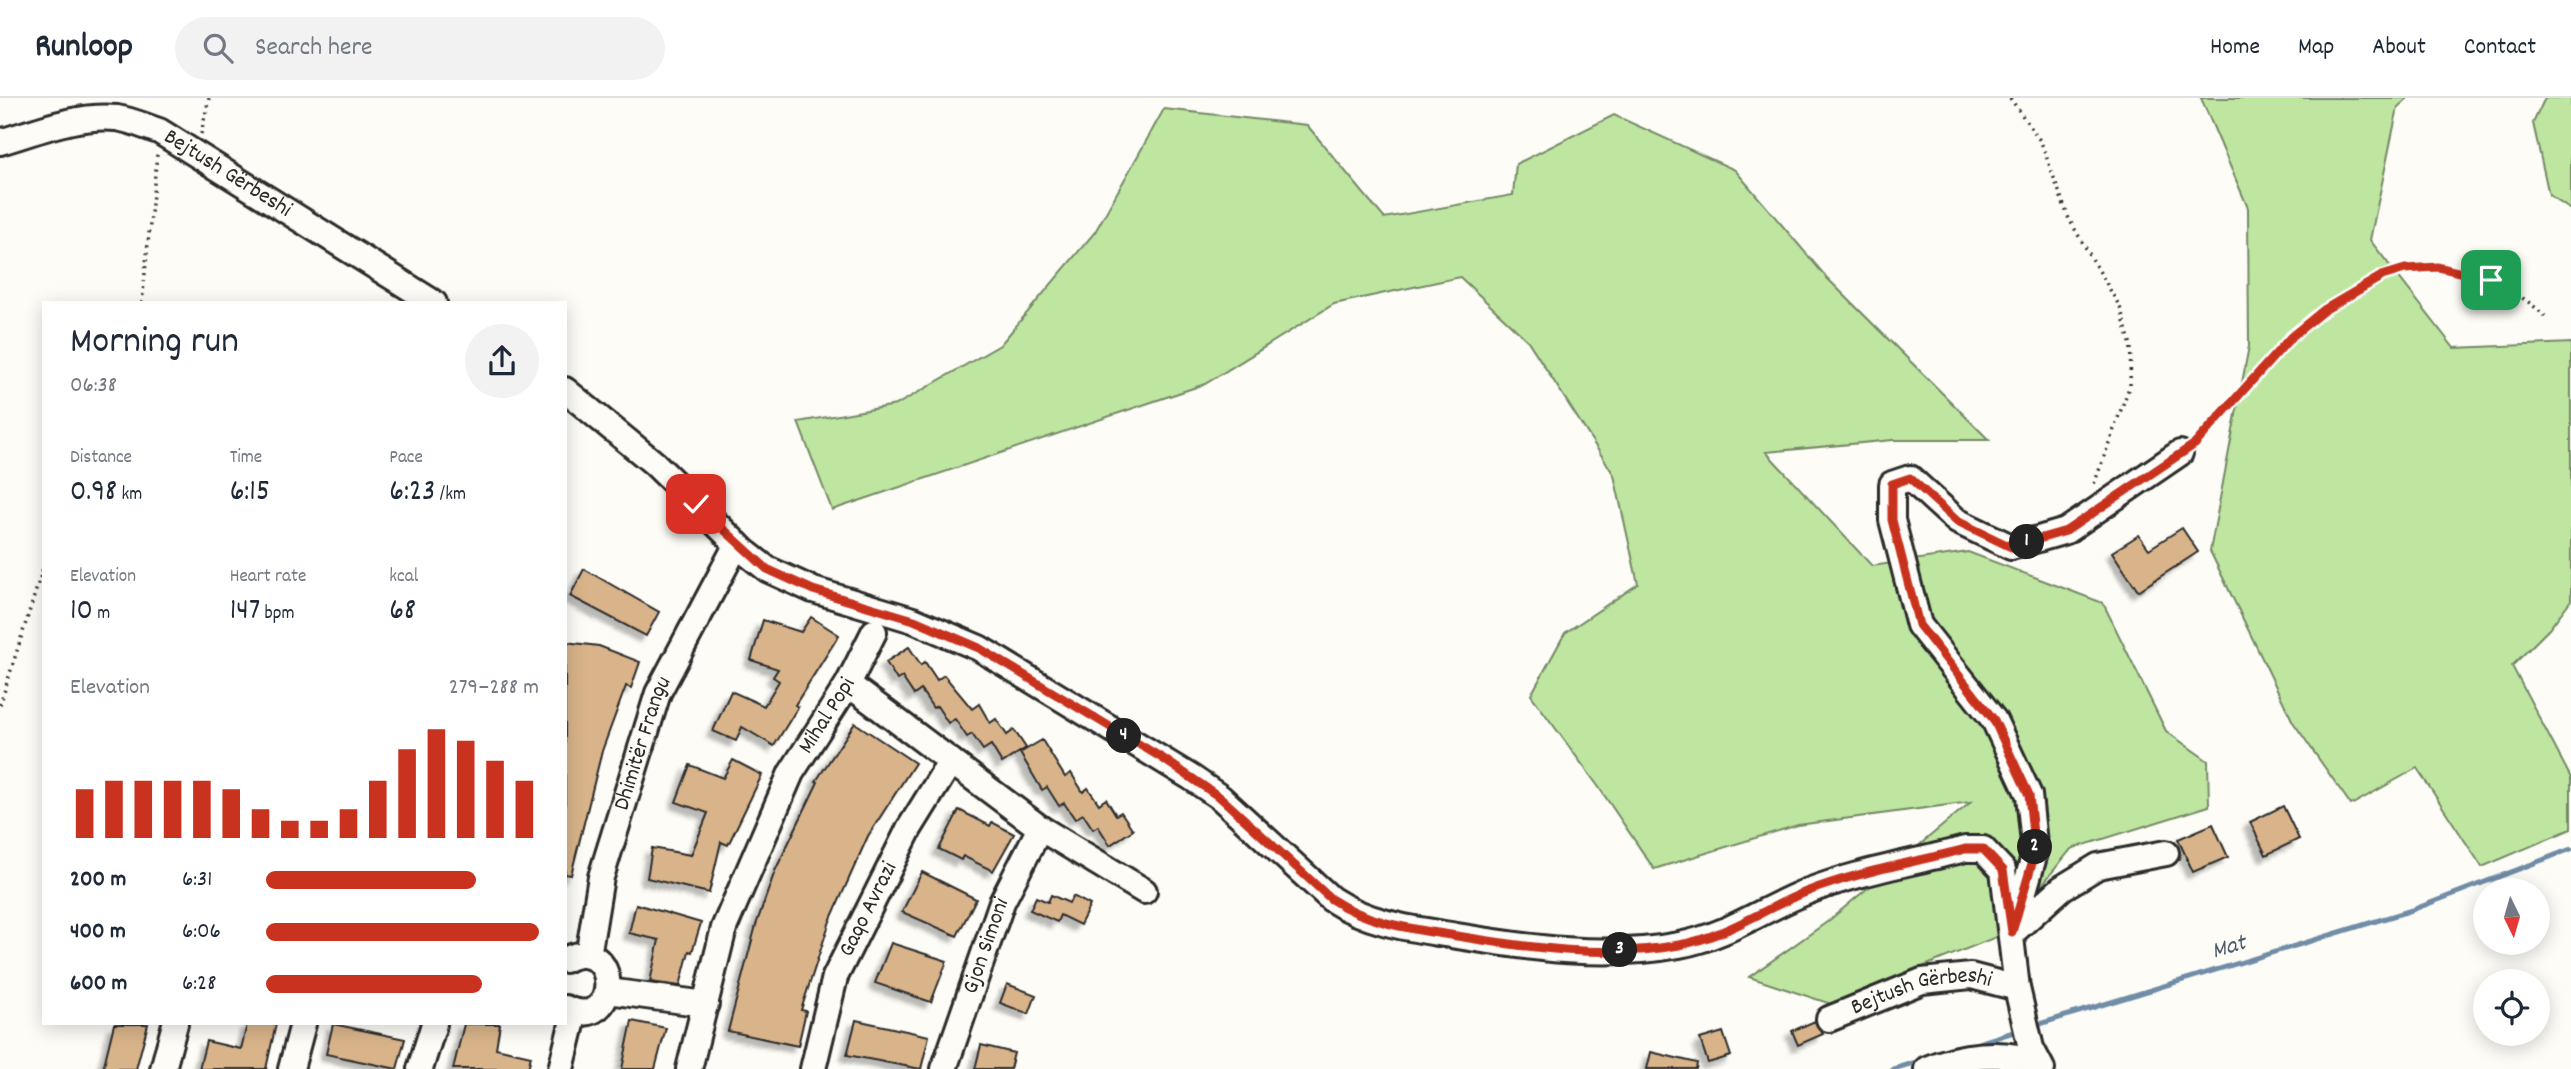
<!DOCTYPE html>
<html lang="en">
<head>
<meta charset="utf-8">
<style>
	:root { --surface:#fff; --page:#f2f2f3; --text:#1f2937; --muted:#747a83; --line:#e0e1e3; --accent:#c8321e }
	body { margin:0; font-family:Dekko,sans-serif; background:var(--page); color:var(--text); height:100vh; display:flex; flex-direction:column; font-size:26px; white-space:nowrap }
	* { box-sizing:border-box; margin:0 }
	p { font-size:23px; color:var(--muted) }
	.icon { flex:none; width:38px; height:38px; fill:none; stroke:currentColor; stroke-width:2; stroke-linecap:round; stroke-linejoin:round }
	.map { position:relative; flex:1; overflow:hidden }
	.side { position:absolute; left:42px; top:203px; width:525px; height:724px; display:flex; flex-direction:column; background:var(--surface); border-radius:0px; box-shadow:0 4px 18px #0003 }
	.side>* { flex:none }
	.needle { width:46px; rotate:175deg }
	.controls { position:absolute; left:2473px; top:780px; display:grid; gap:14px }
	.controls a { display:grid; place-items:center; width:77px; height:77px; border-radius:50%; background:var(--surface); box-shadow:0 4px 18px #0003; font-size:35px }
	.pin { position:absolute; display:grid; place-items:center; width:60px; height:60px; color:#fff; margin:-30px; border-radius:14px; box-shadow:0 4px 10px #0006 }
	.km { position:absolute; width:35px; height:35px; margin:-18px; border-radius:50%; background:#222; color:#fff; font-size:19px; line-height:35px; text-align:center }
	.round { display:grid; place-items:center; flex:none; width:74px; height:74px; border-radius:37px; background:var(--page) }
	.head { display:flex; align-items:center; justify-content:space-between; height:119px; padding:0 28px }
	h1 { font-size:38px; font-weight:600; line-height:52px }
	.metrics { display:grid; grid-template-columns:repeat(3,1fr); gap:10px; height:119px; padding:7px 28px }
	.metrics div { display:grid; align-content:center }
	.metrics b { font-size:30px; font-weight:600 }
	.metrics small { font-size:19px; font-weight:400 }
	.metrics p { font-size:19px }
	.chart { height:196px; padding:14px 28px }
	.chart p { display:flex; justify-content:space-between }
	.chart svg { width:100%; height:126px; margin-top:7px; stroke:var(--accent); stroke-width:6 }
	ul { padding:0 28px; list-style:none; font-size:23px }
	li { display:grid; grid-template-columns:112px 84px 1fr; align-items:center; height:52px }
	li i { height:18px; border-radius:9px; background:var(--accent) }
	header { display:flex; align-items:center; gap:42px; box-sizing:border-box; height:98px; padding:0 35px; background:var(--surface); border-bottom:2px solid var(--line) }
	header strong { font-size:33px }
	nav { display:flex; gap:38px; margin-inline-start:auto; font-size:24px }
	.search { width:490px; height:63px; background:var(--page); display:flex; align-items:center; gap:18px; box-sizing:border-box; padding:0 24px; border-radius:38px; color:var(--muted); font-size:26px }
	.map>svg:first-child { display:block }
	.green { fill:#bee6a1; stroke:#748866; stroke-width:2 }
	.lines { fill:none; stroke-linecap:round; stroke-linejoin:round }
	.stream { stroke:#6f8ca6; stroke-width:5 }
	.building { fill:#d9b48a; stroke:#2b2b2b; stroke-width:2; filter:url(#shadow) }
	.minor-casing { stroke:#2b2b2b; stroke-width:30 }
	.path { stroke:#2b2b2b; stroke-width:3.5; stroke-dasharray:2 5; stroke-linecap:butt }
	.minor { stroke:#fdfcf7; stroke-width:24 }
	.route-casing { stroke:#fff; stroke-width:14 }
	.route { stroke:#c8321e; stroke-width:9 }
	.labels { text-anchor:middle; dominant-baseline:central; stroke-width:5; stroke-linejoin:round; paint-order:stroke }
	.street-label { font-size:23px; fill:#2b2b2b; stroke:#fdfcf7 }
	.water-label { font-size:24px; font-style:italic; fill:#4d5b68; stroke:#fdfcf7 }
</style>
</head>
<body>
<header>
<strong>Runloop</strong>
<div class="search"><svg class="icon" aria-label="search" viewBox="0 0 24 24"><circle cx="10" cy="10" r="6"/><path d="M15 15l6 6"/></svg>Search here</div>
<nav><a>Home</a><a>Map</a><a>About</a><a>Contact</a></nav>
</header>
<div class="map">
<svg width="2571" height="971" viewBox="0 0 2571 971">
	<defs>
		<filter id="shadow"><feDropShadow dx="-6" dy="6" stdDeviation="2" flood-color="#0004"/></filter>
	</defs>
	<rect width="100%" height="100%" fill="#fdfcf7"/>
	<filter id="ink" filterUnits="userSpaceOnUse"><feTurbulence type="fractalNoise" baseFrequency=".0143" numOctaves="2"/><feDisplacementMap in="SourceGraphic" scale="14" xChannelSelector="R" yChannelSelector="G"/><feConvolveMatrix kernelMatrix="1 2 1 2 8 2 1 2 1" color-interpolation-filters="sRGB"/></filter>
	<g filter="url(#ink)">
		<g class="green">
			<path d="M2201 0H2408L2398 9 2370 142 2454 250 2571 245V502L2549 531 2512 568 2571 680V731L2482 769 2417 670 2351 707 2293 624 2210 453 2249 248 2248 110Z"/>
			<path d="M2545 0H2571V112L2549 97 2533 25Z"/>
			<path d="M1164 11 1307 27 1384 120 1513 97 1516 66 1614 17 1735 72 1827 180 1989 342H1893L1766 354 1872 468 1968 454 2103 505 2166 633 2208 663 2209 708 2071 751 2001 837 1831 906 1749 879 1827 824 1971 704 1798 727 1654 771 1598 688 1531 597 1565 535 1638 486 1614 377 1528 243 1460 179 1334 206 1205 286 832 412 798 324 896 307 1000 247 1095 134Z"/>
		</g>
		<g class="lines">
			<g class="stream">
				<path d="M2033 928 2412 812 2571 751"/>
				<path d="M1969 948 2020 932"/>
				<path d="M1893 971 1923 962"/>
			</g>
		</g>
		<g class="building">
			<path d="M2182 430 2198 454 2138 493 2112 454 2139 437 2149 451Z"/>
			<path d="M584 471 659 514 646 538 570 498Z"/>
			<path d="M811 519 839 537 795 607 798 609 774 648 742 629 736 643 713 633 731 593 764 608 779 583 773 579 778 571 751 562 763 522 801 534Z"/>
			<path d="M565 544 599 548 640 564 631 590 626 588 602 653 571 777 565 776Z"/>
			<path d="M909 549 921 567 925 564 937 582 944 577 972 611 979 606 990 625 996 621 1007 637 1014 632 1026 650 1002 665 991 647 983 652 972 636 967 639 955 621 948 625 937 608 933 610 921 592 914 597 902 579 897 582 886 564Z"/>
			<path d="M855 625 915 665 868 738 830 823 801 912 806 913 798 948 728 933 756 827 775 773 818 684 816 683Z"/>
			<path d="M1042 642 1065 679 1071 675 1083 694 1088 690 1099 706 1106 701 1116 717 1121 714 1133 732 1110 747 1098 728 1093 731 1083 716 1075 721 1064 705 1059 708 1047 689 1042 692 1020 655Z"/>
			<path d="M733 662 762 677 728 747 721 744 709 795 647 780 652 750 691 757 708 715 676 704 690 667 723 680Z"/>
			<path d="M2283 708 2299 741 2266 757 2250 724Z"/>
			<path d="M959 712 990 728 992 724 1014 736 993 773 963 758 961 762 939 751Z"/>
			<path d="M2213 726 2228 759 2193 774 2178 741Z"/>
			<path d="M922 774 976 801 957 838 902 814Z"/>
			<path d="M1051 797 1069 805 1073 798 1090 807 1080 827 1060 817 1057 824 1030 812 1036 799 1048 804Z"/>
			<path d="M636 806 701 825 692 854 689 853 680 888 650 884 659 842 629 835Z"/>
			<path d="M891 845 947 863 931 904 875 885Z"/>
			<path d="M1007 886 1036 897 1029 916 1000 905Z"/>
			<path d="M856 922 929 938 921 971 847 957Z"/>
			<path d="M632 923 666 930 655 971H622Z"/>
			<path d="M1815 923 1823 936 1798 947 1792 933Z"/>
			<path d="M114 926H148L136 971H103Z"/>
			<path d="M247 926H276L266 971H199L206 943 241 951Z"/>
			<path d="M333 926 405 941 397 971 326 956Z"/>
			<path d="M464 926H500L496 950 531 958 528 971H453Z"/>
			<path d="M1723 934 1731 958 1708 965 1700 941Z"/>
			<path d="M981 947 1014 955 1010 971H975Z"/>
			<path d="M1651 954 1697 965 1696 971H1647Z"/>
		</g>
		<g class="lines">
			<defs>
				<g id="minor">
					<path id="s1" d="M0 44C38 33 77 16 117 20 131 22 146 29 159 33L434 205"/>
					<path d="M565 292 654 365 744 453 767 471 813 492 913 522 979 550 1192 680 1221 700 1331 801C1369 826 1413 831 1457 838 1530 850 1606 861 1679 847 1725 839 1763 811 1806 794 1857 774 1912 765 1965 751H1983L2003 772 2017 890 2031 950 2042 971"/>
					<path d="M848 586 1040 730 1144 793"/>
					<path d="M2015 824 2035 755 2029 697 1994 622 1919 527 1892 422V386L1910 380 1957 423 2011 449 2066 433 2180 355"/>
					<path d="M2013 834 2062 790 2098 768 2166 755"/>
					<path id="s2" d="M588 858 601 779 658 595 737 446"/>
					<path d="M565 862C619 833 624 937 565 910"/>
					<path d="M608 893 706 906"/>
					<path id="s3" d="M1829 921 1922 883 1971 878 2017 890"/>
					<path d="M163 971 175 926"/>
					<path d="M291 971 303 926"/>
					<path d="M420 971 434 926"/>
					<path d="M561 971 575 914"/>
					<path id="s4" d="M689 971 724 830 791 675 848 586 874 534"/>
					<path id="s5" d="M813 971 835 879 909 731 951 663"/>
					<path id="s6" d="M944 971 1002 804 1040 730"/>
					<path d="M1927 971C1960 956 2003 952 2038 964"/>
				</g>
			</defs>
			<use href="#minor" class="minor-casing"/>
			<g class="path">
				<path d="M2010 0 2041 44 2069 121 2120 209 2131 248 2130 287 2093 389"/>
				<path d="M201 36 209 0"/>
				<path d="M142 205 157 56"/>
				<path d="M2196 344C2264 273 2343 152 2456 172 2491 179 2519 194 2545 218"/>
				<path d="M0 607 44 467"/>
			</g>
			<use href="#minor" class="minor"/>
		</g>
	</g>
	<g class="lines" filter="url(#ink)">
		<defs>
			<path id="route" d="M696 406 767 471 813 492 914 522 979 550 1162 660 1221 700 1331 801C1369 826 1413 831 1457 838 1530 850 1606 861 1679 847 1725 839 1763 811 1806 794 1857 774 1912 765 1965 751H1983L2003 772 2012 834 2035 755 2029 697 1994 622 1919 527 1892 422V386L1910 380 1957 423 2011 449 2066 433 2195 346 2291 239 2324 212 2382 178 2405 171 2438 169 2491 182"/>
		</defs>
		<use href="#route" class="route-casing"/>
		<use href="#route" class="route"/>
	</g>
	<g class="labels">
		<g class="street-label">
			<text stroke="none"><textPath href="#s1" startOffset="245">Bejtush Gërbeshi</textPath></text>
			<text stroke="none"><textPath href="#s4" startOffset="382">Mihal Popi</textPath></text>
			<text stroke="none"><textPath href="#s2" startOffset="220">Dhimitër Frangu</textPath></text>
			<text stroke="none"><textPath href="#s5" startOffset="170">Gaqo Avrazi</textPath></text>
			<text stroke="none"><textPath href="#s6" startOffset="130">Gjon Simoni</textPath></text>
			<text stroke="none"><textPath href="#s3" startOffset="98">Bejtush Gërbeshi</textPath></text>
		</g>
		<g class="water-label">
			<text transform="translate(2229 850) rotate(-17)">Mat</text>
		</g>
	</g>
</svg>
<div class="controls">
<a><svg class="needle" viewBox="-14 -14 28 28"><path d="M0-13l5 13h-10z" fill="#e53935"/><path d="M0 13l5-13h-10z" fill="#747a83"/></svg></a>
<a><svg class="icon" aria-label="locate" viewBox="0 0 24 24"><circle cx="12" cy="12" r="6"/><path d="M12 2v4M12 18v4M2 12h4M18 12h4"/></svg></a>
</div>
<div class="pin" style="left:2491px;top:182px;background:#1e9e55"><svg class="icon" aria-label="arrive" viewBox="0 0 24 24"><path d="M6 21V4h12l-3 4 3 4H6"/></svg></div>
<div class="pin" style="left:696px;top:406px;background:#d93025"><svg class="icon" aria-label="check" viewBox="0 0 24 24"><path d="M5 12l5 5 9-10"/></svg></div>
<b class="km" style="left:2027px;top:444px">1</b>
<b class="km" style="left:2035px;top:749px">2</b>
<b class="km" style="left:1620px;top:852px">3</b>
<b class="km" style="left:1124px;top:638px">4</b>
<section class="side">
<div class="head"><div><h1>Morning run</h1><p>06:38</p></div><a class="round"><svg class="icon" aria-label="share" viewBox="0 0 24 24"><path d="M12 15V3M7 8l5-5 5 5M5 13v7h14v-7"/></svg></a></div>
<div class="metrics">
<div><p>Distance</p><b>0.98<small> km</small></b></div>
<div><p>Time</p><b>6:15</b></div>
<div><p>Pace</p><b>6:23<small> /km</small></b></div>
</div>
<div class="metrics">
<div><p>Elevation</p><b>10<small> m</small></b></div>
<div><p>Heart rate</p><b>147<small> bpm</small></b></div>
<div><p>kcal</p><b>68</b></div>
</div>
<div class="chart"><p><span>Elevation</span>279–288 m</p>
<svg viewBox="0 0 160 44" preserveAspectRatio="none"><path d="M5 44V27M15 44V24M25 44V24M35 44V24M45 44V24M55 44V27M65 44V34M75 44V38M85 44V38M95 44V34M105 44V24M115 44V13M125 44V6M135 44V10M145 44V17M155 44V24"/></svg>
</div>
<ul>
<li><b>200 m</b>6:31<i style="width:77%"></i></li>
<li><b>400 m</b>6:06<i style="width:100%"></i></li>
<li><b>600 m</b>6:28<i style="width:79%"></i></li>
</ul>
</section>
</div>
</body>
</html>
